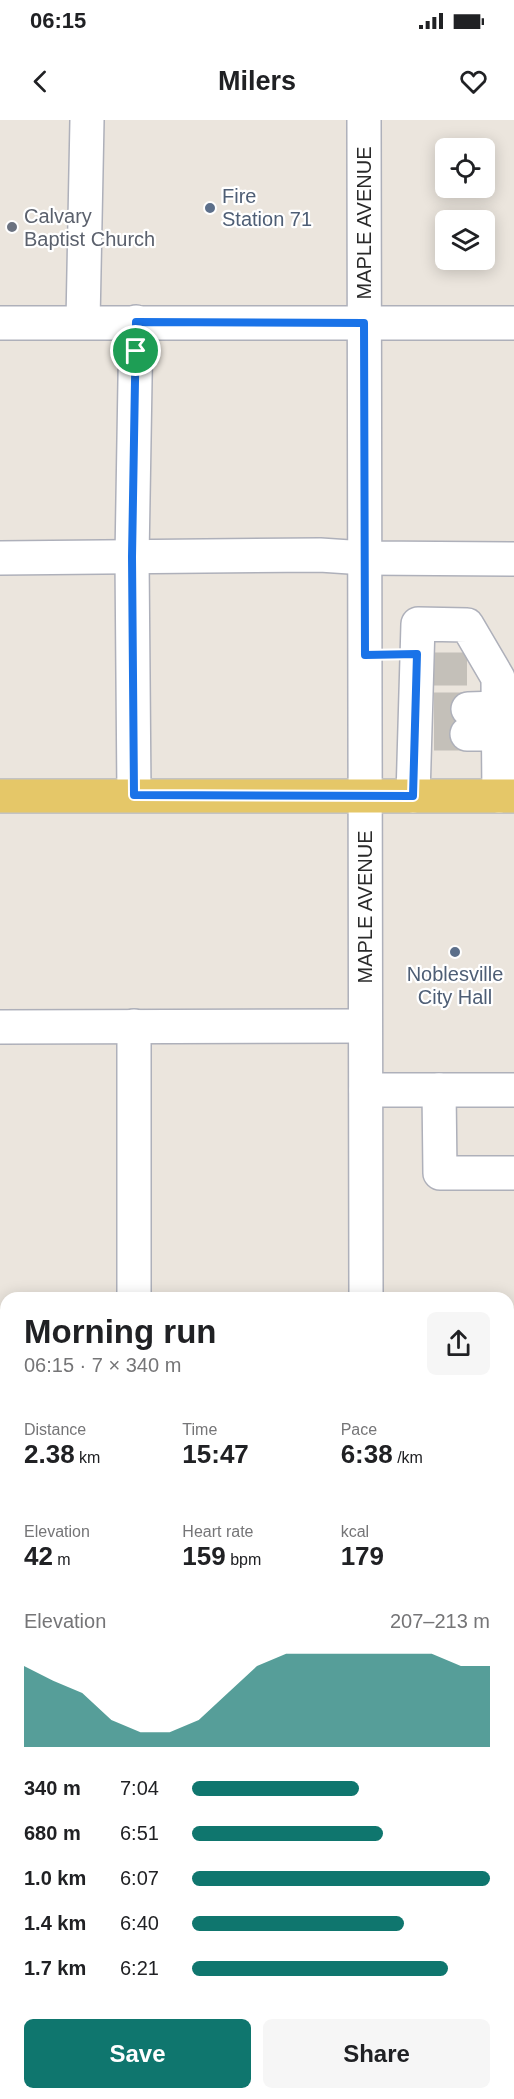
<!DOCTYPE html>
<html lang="en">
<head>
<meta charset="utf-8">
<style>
	:root { --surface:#fff; --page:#f6f6f6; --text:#202124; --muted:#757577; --accent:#0f766e }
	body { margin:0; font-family:Arial,sans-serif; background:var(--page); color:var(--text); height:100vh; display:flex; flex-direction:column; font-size:22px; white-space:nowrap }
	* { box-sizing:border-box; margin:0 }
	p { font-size:20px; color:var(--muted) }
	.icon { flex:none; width:33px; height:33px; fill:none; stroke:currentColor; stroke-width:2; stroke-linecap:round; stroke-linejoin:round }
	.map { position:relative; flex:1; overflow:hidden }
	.drawer { position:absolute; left:0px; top:1172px; width:514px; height:808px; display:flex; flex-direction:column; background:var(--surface); border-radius:18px 18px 0 0; box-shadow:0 3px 15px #0003 }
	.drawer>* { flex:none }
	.buttons { position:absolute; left:435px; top:18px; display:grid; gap:12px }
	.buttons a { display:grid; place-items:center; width:60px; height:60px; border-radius:9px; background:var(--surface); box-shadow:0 3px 15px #0003; font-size:30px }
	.pin { position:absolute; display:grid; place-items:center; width:51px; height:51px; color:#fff; margin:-26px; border:3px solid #fff; border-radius:50%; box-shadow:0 2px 6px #0007 }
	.round { display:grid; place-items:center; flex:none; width:63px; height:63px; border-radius:9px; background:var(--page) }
	.summary { display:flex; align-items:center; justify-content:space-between; height:102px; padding:0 24px }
	h1 { font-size:33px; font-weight:700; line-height:45px }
	.stats { display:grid; grid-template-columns:repeat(3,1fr); gap:9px; height:102px; padding:6px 24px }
	.stats div { display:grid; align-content:center }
	.stats b { font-size:26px; font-weight:700 }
	.stats small { font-size:16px; font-weight:400 }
	.stats p { font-size:16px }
	.chart { height:168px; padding:12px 24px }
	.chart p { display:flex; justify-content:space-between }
	.chart svg { width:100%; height:108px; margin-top:6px; fill:var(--accent); opacity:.7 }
	.button { display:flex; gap:12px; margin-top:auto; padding:12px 24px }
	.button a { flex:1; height:69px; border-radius:9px; background:var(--accent); color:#fff; font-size:24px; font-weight:700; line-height:69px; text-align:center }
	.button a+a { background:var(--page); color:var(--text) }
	ul { padding:0 24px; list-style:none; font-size:20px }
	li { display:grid; grid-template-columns:96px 72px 1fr; align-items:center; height:45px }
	li i { height:15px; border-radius:8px; background:var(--accent) }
	.status { display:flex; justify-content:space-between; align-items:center; height:42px; padding:0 30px; background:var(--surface); direction:ltr }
	.status svg { height:16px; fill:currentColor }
	header { display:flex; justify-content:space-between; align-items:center; height:78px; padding:0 24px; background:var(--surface); font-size:27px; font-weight:700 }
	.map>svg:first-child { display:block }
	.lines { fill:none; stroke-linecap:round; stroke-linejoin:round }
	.minor-tunnel { stroke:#c4c0b9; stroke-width:33; stroke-dasharray:33 16; stroke-linecap:butt }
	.minor-casing { stroke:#aeb0ba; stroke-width:36 }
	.major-casing { stroke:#c3c3c3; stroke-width:36 }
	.minor { stroke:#fff; stroke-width:33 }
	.major { stroke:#e5c768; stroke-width:33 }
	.route-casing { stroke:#fff; stroke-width:12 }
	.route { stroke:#1a73e8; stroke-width:8 }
	.service-dot { fill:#5c6f8a; stroke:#fff; stroke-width:2 }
	.worship-dot { fill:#6b7280; stroke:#fff; stroke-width:2 }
	.labels { text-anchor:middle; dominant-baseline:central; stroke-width:4.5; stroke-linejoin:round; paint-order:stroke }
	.service-label { font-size:20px; fill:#4e5e75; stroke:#fff; text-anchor:start }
	.worship-label { font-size:20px; fill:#5b616d; stroke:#fff; text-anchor:start }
	.street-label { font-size:20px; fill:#2a2a2a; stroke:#fff }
</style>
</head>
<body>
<div class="status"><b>06:15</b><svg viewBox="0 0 49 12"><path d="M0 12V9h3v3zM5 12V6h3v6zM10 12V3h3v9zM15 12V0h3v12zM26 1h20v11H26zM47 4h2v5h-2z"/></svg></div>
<header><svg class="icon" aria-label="back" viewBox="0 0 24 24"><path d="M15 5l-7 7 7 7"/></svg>Milers<svg class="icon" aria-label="heart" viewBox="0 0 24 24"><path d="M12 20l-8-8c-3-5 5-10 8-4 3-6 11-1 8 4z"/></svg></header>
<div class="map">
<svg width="514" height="1979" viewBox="0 0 514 1979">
	<rect width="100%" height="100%" fill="#ebe5dd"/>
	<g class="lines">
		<g class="minor-tunnel">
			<path d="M434 549H468"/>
			<path d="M434 589H468"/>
			<path d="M434 614H467"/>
		</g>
		<defs>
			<g id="minor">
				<path d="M364 0 366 1178"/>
				<path d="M83 201 87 0"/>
				<path d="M0 203H514"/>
				<path d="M0 438 320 435 365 438 514 439"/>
				<path d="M468 589 498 588"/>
				<path d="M467 614H498"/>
				<path d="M134 675 132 437 136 202"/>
				<path d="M413 676 418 504 467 505 498 558 499 676"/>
				<path d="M134 906V1178"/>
				<path d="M0 907 365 906"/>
				<path d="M366 970H439L440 1053H514"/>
				<path d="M439 970H514"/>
				<path d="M0 1356H6"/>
				<path d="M0 1578H6"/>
				<path d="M508 1580H514"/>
				<path d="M508 1654H514"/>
				<path d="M508 1736H514"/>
				<path d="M508 1793H514"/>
				<path d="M0 1796H6"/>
				<path d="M128 1974V1979"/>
				<path d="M368 1974V1979"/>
			</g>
			<path id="major" d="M0 676H514"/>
		</defs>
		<use href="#minor" class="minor-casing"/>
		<use href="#major" class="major-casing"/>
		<use href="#minor" class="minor"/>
		<use href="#major" class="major"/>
	</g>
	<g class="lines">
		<defs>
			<path id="route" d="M136 202 364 203 365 535 417 534 413 676 134 675 132 437Z"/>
		</defs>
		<use href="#route" class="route-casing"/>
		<use href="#route" class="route"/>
	</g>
	<g class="service-dot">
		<circle cx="210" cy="88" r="6"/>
		<circle cx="455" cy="832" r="6"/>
	</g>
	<circle class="worship-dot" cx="12" cy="107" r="6"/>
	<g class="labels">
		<g class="service-label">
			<text x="222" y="76">Fire<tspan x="222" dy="23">Station 71</tspan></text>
			<text x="455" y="854" text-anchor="middle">Noblesville<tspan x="455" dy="23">City Hall</tspan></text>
		</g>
		<g class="worship-label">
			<text x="24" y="96">Calvary<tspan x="24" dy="23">Baptist Church</tspan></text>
		</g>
		<g class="street-label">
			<text transform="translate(364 103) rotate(-90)">MAPLE AVENUE</text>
			<text transform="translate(365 787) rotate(-90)">MAPLE AVENUE</text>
		</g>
	</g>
</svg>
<div class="buttons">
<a><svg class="icon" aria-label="locate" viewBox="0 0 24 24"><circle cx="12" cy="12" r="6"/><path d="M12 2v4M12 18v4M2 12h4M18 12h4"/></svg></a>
<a><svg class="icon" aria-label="layers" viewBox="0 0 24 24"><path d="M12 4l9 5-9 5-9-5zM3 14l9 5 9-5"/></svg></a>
</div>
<div class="pin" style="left:136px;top:231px;background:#1e9e55"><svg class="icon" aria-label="arrive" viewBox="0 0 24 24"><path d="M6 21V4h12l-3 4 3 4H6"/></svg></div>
<section class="drawer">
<div class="summary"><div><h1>Morning run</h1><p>06:15 · 7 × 340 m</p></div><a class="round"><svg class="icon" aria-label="share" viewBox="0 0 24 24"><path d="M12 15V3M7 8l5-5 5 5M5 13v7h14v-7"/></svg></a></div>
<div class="stats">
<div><p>Distance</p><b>2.38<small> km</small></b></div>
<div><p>Time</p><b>15:47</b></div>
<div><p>Pace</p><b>6:38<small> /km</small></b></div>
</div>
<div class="stats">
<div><p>Elevation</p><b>42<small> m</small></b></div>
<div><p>Heart rate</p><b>159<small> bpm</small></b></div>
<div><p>kcal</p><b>179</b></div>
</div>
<div class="chart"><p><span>Elevation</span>207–213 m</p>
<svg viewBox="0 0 160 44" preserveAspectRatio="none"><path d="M0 44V11L10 17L20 22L30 33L40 38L50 38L60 33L70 22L80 11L90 6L100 6L110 6L120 6L130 6L140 6L150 11L160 11V44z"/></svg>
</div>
<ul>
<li><b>340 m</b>7:04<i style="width:56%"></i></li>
<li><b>680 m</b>6:51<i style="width:64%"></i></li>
<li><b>1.0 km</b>6:07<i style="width:100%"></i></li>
<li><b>1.4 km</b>6:40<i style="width:71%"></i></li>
<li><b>1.7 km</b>6:21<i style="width:86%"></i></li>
</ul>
<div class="button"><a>Save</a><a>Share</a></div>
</section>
</div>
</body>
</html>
